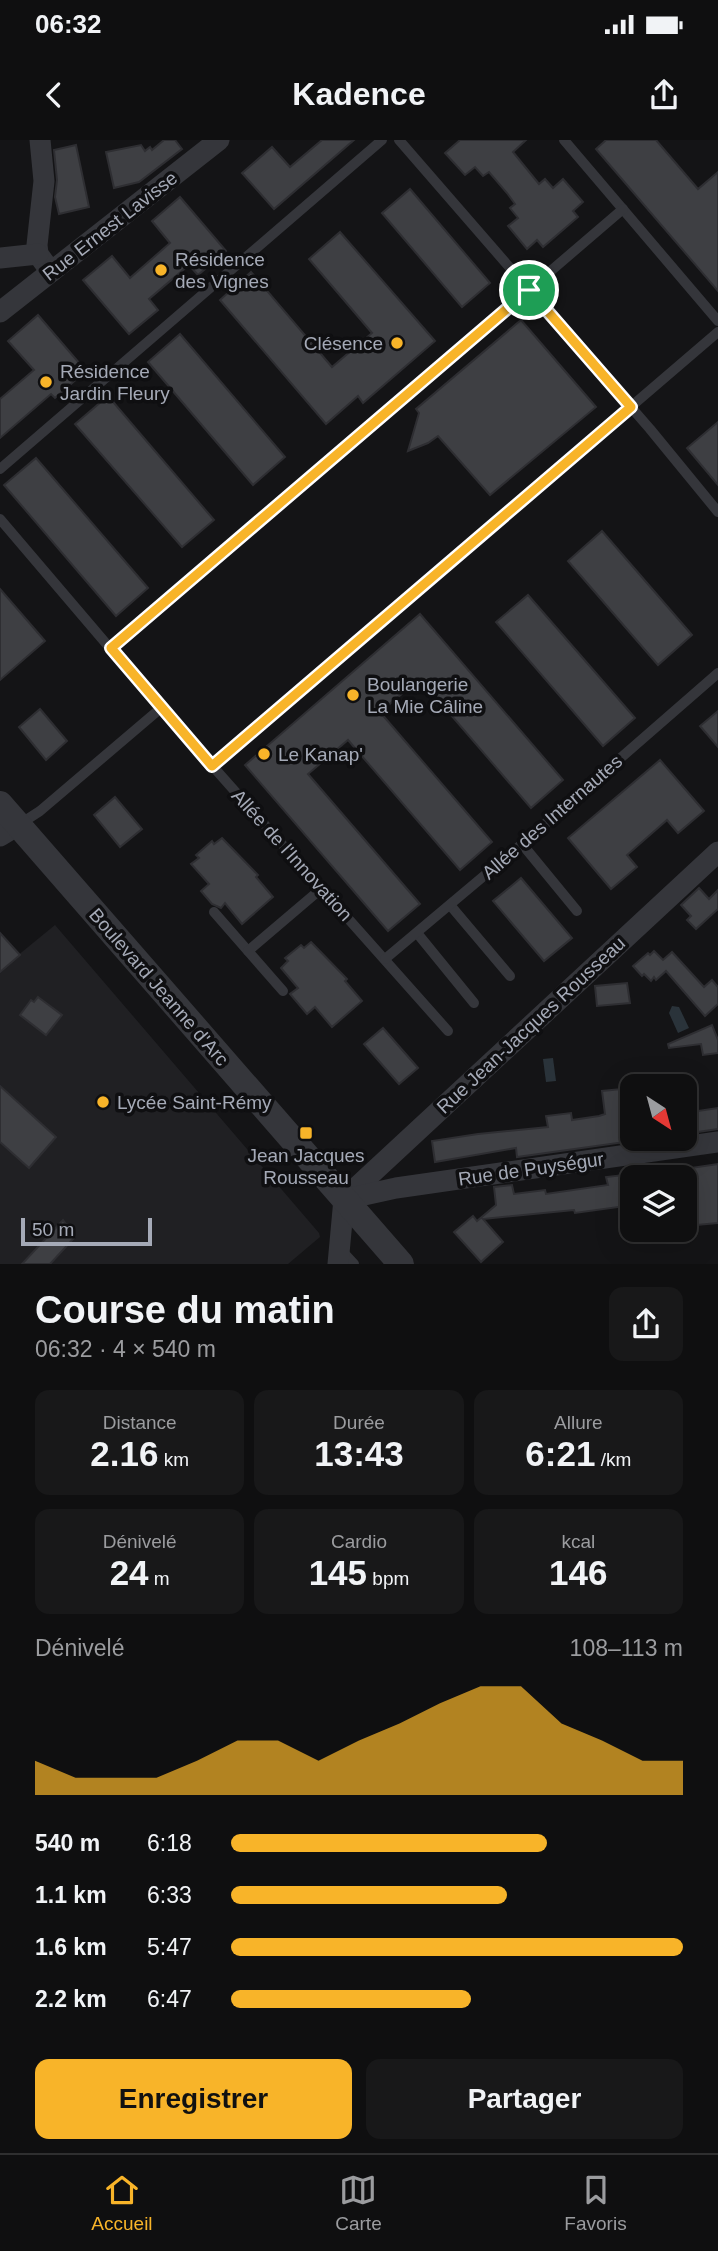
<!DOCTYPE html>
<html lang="fr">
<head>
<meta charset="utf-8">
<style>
	:root { --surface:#0f0f10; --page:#181819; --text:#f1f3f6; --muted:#9b9c9f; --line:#2f2f30; --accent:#f8b429 }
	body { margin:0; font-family:Helvetica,sans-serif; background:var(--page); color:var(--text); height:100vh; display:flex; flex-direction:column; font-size:26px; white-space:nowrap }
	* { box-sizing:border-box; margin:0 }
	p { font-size:23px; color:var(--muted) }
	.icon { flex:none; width:38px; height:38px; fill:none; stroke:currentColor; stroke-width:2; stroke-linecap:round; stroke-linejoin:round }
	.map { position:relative; height:1124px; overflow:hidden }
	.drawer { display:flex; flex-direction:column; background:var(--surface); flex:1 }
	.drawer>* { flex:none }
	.needle { width:46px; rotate:144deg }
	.controls { position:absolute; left:620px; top:934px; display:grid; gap:14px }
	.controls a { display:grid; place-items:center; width:77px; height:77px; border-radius:14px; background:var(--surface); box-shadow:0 7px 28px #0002,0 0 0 2px var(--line); font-size:35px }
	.scale { position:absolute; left:21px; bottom:18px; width:131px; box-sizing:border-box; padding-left:7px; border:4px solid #a5aab7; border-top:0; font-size:19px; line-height:24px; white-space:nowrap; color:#a5aab7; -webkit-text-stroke:5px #0f0f11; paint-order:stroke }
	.pin { position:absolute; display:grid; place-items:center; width:60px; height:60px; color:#fff; margin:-30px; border:4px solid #fff; border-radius:50%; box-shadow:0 2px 7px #0007 }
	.round { display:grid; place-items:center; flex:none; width:74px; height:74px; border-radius:14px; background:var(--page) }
	.headline { display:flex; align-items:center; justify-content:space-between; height:119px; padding:0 35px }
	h1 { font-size:38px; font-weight:600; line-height:52px }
	.stats { display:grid; grid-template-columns:repeat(3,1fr); gap:10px; height:119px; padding:7px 35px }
	.stats div { display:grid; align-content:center; border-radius:14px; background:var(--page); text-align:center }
	.stats b { font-size:35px; font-weight:600 }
	.stats small { font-size:19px; font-weight:400 }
	.stats p { font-size:19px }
	.chart { height:196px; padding:14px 35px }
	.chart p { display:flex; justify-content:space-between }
	.chart svg { width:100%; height:126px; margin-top:7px; fill:var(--accent); opacity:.7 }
	.cta { display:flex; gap:14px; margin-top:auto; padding:14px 35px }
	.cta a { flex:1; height:80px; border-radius:14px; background:var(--accent); color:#111; font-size:28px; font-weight:600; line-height:80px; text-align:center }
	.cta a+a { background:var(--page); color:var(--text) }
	ul { padding:0 35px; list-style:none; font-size:23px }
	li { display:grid; grid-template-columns:112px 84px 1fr; align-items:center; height:52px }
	li i { height:18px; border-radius:9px; background:var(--accent) }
	.status { display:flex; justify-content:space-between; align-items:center; height:49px; padding:0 35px; background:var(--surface); direction:ltr }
	.status svg { height:19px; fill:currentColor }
	header { display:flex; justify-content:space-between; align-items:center; height:91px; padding:0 35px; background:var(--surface); font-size:32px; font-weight:600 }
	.tab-bar { display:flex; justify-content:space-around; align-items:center; height:98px; border-top:2px solid var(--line); background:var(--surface); font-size:19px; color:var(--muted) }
	.tab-bar a { display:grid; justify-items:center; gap:4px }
	.tab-bar .on { color:var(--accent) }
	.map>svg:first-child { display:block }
	.built { fill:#202023 }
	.water { fill:#2a333a }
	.building { fill:#3e3f43; stroke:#2e2e32; stroke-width:2 }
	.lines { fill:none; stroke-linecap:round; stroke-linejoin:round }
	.service { stroke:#35363b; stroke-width:10 }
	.minor { stroke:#35363b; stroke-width:21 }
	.tertiary { stroke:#35363b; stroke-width:26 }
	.route-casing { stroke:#fff; stroke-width:14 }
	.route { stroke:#f8b429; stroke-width:9 }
	.poi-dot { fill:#f8b429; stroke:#0f0f11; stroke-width:2.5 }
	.labels { text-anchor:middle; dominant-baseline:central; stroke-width:7; stroke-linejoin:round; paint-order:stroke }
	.street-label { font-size:19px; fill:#a5aab7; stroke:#0f0f11 }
	.poi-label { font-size:19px; fill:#a5aab7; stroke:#0f0f11; text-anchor:start }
</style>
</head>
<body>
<div class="status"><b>06:32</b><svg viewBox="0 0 49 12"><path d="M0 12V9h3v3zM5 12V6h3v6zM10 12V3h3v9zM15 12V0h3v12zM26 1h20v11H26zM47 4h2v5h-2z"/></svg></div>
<header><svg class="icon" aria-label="back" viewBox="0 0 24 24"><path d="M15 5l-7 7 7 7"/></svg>Kadence<svg class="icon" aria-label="share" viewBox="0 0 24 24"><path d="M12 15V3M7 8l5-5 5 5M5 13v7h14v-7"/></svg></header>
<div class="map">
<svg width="718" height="1124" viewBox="0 0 718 1124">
	<rect width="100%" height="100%" fill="#141416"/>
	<path class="built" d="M55 785 319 1093 320 1097 288 1124H0V830Z"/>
	<g class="water">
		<path d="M672 866 679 867 689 888 678 893 669 873Z"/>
		<path d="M553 918 556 941 546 942 543 919Z"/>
	</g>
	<g class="building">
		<path d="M164 0H175L182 9 139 42 114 48 106 12 141 5 145 11 150 7 152 10Z"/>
		<path d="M322 0H354L274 69 242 33 272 7 290 27Z"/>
		<path d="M460 0H526L513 12 539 44 545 39 553 48 563 39 583 62 573 71 578 77 543 107 537 100 527 109 508 86 518 78 510 68 515 64 507 53 489 32 483 36 475 27 465 35 445 13Z"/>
		<path d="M606 0H656L698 49 718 32V151L596 9Z"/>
		<path d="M76 5 89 67 59 74 55 57 57 40 54 10Z"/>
		<path d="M410 49 490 143 462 167 382 73Z"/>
		<path d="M180 57 226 111 198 135 189 125 149 159 158 170 129 194 83 140 112 116 130 138 170 103 152 81Z"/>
		<path d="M340 92 435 201 363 263 358 256 326 284 220 160 251 132 332 227 372 193 309 119Z"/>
		<path d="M38 175 86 231 55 258 51 254 0 298V259L34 230 8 201Z"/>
		<path d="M521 180 596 267 490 355 438 296 428 303 408 311 419 273 416 269Z"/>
		<path d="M180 194 285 317 253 345 148 222Z"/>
		<path d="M108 256 214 380 182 407 75 284Z"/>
		<path d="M718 282V345L687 308Z"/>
		<path d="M36 318 148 448 116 476 4 345Z"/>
		<path d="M602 391 692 495 658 525 568 421Z"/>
		<path d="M0 449 45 501 0 540Z"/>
		<path d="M528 455 635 578 603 606 496 482Z"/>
		<path d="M420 474 563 640 531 668 420 539 380 572 492 702 460 730 348 600 308 634 420 764 388 791 245 625Z"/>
		<path d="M40 569 67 601 46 620 19 587Z"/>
		<path d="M718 571V607L700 586Z"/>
		<path d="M660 620 704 671 678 693 667 680 627 715 637 727 611 749 568 698Z"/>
		<path d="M115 657 142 689 120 707 94 675Z"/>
		<path d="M222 698 258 735 256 737 273 757 242 784 225 763 221 768 212 764 201 751 209 744 191 724 199 718 196 715 212 701 214 704Z"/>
		<path d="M521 738 572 798 544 821 493 761Z"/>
		<path d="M699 748 709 759 718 750V769L696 789 687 780 691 776 681 765Z"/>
		<path d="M0 793 20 815 0 832Z"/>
		<path d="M311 802 347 839 345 841 362 861 332 887 315 867 307 874 290 854 298 848 281 828 288 821 285 818 301 805 304 808Z"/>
		<path d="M654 811 663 820 672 812 704 847 712 840 718 847V864L705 876 666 831 656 840 654 837 651 841 644 834 642 836 633 826 648 813 650 815Z"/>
		<path d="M627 843 630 863 597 866 595 846Z"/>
		<path d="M38 857 62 875 46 895 20 875 31 860 34 862Z"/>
		<path d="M712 885 718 900V913L703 915 701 904 669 908 668 904Z"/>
		<path d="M383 888 418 928 399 944 364 904Z"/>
		<path d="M0 946 56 997 29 1028 0 1002Z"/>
		<path d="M632 948V990L623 992 625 1002 517 1017 516 1008 435 1022 432 1001 478 994 548 987 546 976 571 973 572 980 599 976 605 974 602 951Z"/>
		<path d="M718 968V989L684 994V973Z"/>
		<path d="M718 1024V1083L686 1086 684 1029Z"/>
		<path d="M632 1034V1059L626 1060V1066L575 1073 574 1070 483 1079 503 1102 481 1122 454 1092 473 1076 477 1081 496 1065 494 1047 512 1045 514 1054 545 1050 546 1054 608 1045 606 1037Z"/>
		<path d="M63 1080 75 1097 50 1124H22Z"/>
	</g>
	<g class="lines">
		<g class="service">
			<path d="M399 0 650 289 718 372"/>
			<path d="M564 0 718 181"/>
			<path d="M0 329 382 0"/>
			<path d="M0 379 161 568 448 891"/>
			<path d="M111 508 623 69"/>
			<path d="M212 626 718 192"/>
			<path d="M20 684 40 671 161 568"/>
			<path d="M522 704 577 771"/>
			<path d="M450 765 510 836"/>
			<path d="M214 772 248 811"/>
			<path d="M417 793 474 863"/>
			<path d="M385 819 522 704 718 533"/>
			<path d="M283 851 248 811 322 748"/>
			<path d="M341 1110 354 1124"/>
		</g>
		<g class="minor">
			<path d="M40 0 44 41 37 105 38 114 51 132"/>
			<path d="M0 118 38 114"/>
			<path d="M0 172 219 0"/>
			<path d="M0 696 18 685"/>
			<path d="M344 1059 718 712"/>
			<path d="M346 1059 396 1048 718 1002"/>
			<path d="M338 1124 344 1059"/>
		</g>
		<path class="tertiary" d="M0 664 401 1124"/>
	</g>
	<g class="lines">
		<defs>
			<path id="route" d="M529 150 631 267 212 626 111 508Z"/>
		</defs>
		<use href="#route" class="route-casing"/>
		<use href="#route" class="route"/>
	</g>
	<g class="poi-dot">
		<circle cx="161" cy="130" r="7"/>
		<circle cx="397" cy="203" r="7"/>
		<circle cx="46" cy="242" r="7"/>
		<circle cx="353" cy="555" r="7"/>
		<circle cx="264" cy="614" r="7"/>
		<circle cx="103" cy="962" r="7"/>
		<rect x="299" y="986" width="14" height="14" rx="3.5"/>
	</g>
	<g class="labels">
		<g class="street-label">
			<text transform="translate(110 86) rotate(-38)">Rue Ernest Lavisse</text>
			<text transform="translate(552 677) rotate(-41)">Allée des Internautes</text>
			<text transform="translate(292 715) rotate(48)">Allée de l'Innovation</text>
			<text transform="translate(159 847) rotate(49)">Boulevard Jeanne d'Arc</text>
			<text transform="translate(531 885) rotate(-43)">Rue Jean-Jacques Rousseau</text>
			<text transform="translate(531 1029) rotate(-8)">Rue de Puységur</text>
		</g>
		<g class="poi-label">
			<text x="175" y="119">Résidence<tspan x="175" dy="22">des Vignes</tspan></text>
			<text x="383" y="203" text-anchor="end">Clésence</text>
			<text x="60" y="231">Résidence<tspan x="60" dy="22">Jardin Fleury</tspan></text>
			<text x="367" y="544">Boulangerie<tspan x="367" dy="22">La Mie Câline</tspan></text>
			<text x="278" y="614">Le Kanap'</text>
			<text x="117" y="962">Lycée Saint-Rémy</text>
			<text x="306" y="1015" text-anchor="middle">Jean Jacques<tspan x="306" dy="22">Rousseau</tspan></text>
		</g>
	</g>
</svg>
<div class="controls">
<a><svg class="needle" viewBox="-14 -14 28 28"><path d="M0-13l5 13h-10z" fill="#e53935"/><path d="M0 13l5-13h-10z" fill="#9b9c9f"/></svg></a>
<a><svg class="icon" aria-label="layers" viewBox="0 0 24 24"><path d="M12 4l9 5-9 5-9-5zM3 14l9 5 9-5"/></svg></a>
</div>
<div class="scale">50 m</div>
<div class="pin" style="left:529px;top:150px;background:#1e9e55"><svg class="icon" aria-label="arrive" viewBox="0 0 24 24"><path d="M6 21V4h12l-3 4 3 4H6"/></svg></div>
</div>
<section class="drawer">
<div class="headline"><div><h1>Course du matin</h1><p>06:32 · 4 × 540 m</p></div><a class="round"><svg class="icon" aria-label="share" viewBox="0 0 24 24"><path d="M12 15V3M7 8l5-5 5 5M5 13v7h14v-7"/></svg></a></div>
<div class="stats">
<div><p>Distance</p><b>2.16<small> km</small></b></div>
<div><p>Durée</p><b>13:43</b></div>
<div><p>Allure</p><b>6:21<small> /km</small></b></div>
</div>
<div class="stats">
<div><p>Dénivelé</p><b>24<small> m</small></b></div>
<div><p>Cardio</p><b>145<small> bpm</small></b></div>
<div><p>kcal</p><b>146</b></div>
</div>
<div class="chart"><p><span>Dénivelé</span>108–113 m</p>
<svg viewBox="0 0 160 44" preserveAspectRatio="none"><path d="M0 44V32L10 38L20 38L30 38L40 32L50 25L60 25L70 32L80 25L90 19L100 12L110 6L120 6L130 19L140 25L150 32L160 32V44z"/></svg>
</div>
<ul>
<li><b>540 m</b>6:18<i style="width:70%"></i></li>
<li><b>1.1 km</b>6:33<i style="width:61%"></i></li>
<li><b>1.6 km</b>5:47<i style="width:100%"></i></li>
<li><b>2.2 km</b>6:47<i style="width:53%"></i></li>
</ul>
<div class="cta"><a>Enregistrer</a><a>Partager</a></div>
</section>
<nav class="tab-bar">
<a class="on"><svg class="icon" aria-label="home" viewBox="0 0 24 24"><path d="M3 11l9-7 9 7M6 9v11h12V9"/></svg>Accueil</a>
<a><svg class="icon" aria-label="map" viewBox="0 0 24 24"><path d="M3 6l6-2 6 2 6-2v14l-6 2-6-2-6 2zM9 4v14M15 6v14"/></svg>Carte</a>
<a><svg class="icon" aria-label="saved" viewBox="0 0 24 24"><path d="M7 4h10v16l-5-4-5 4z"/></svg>Favoris</a>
</nav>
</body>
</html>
